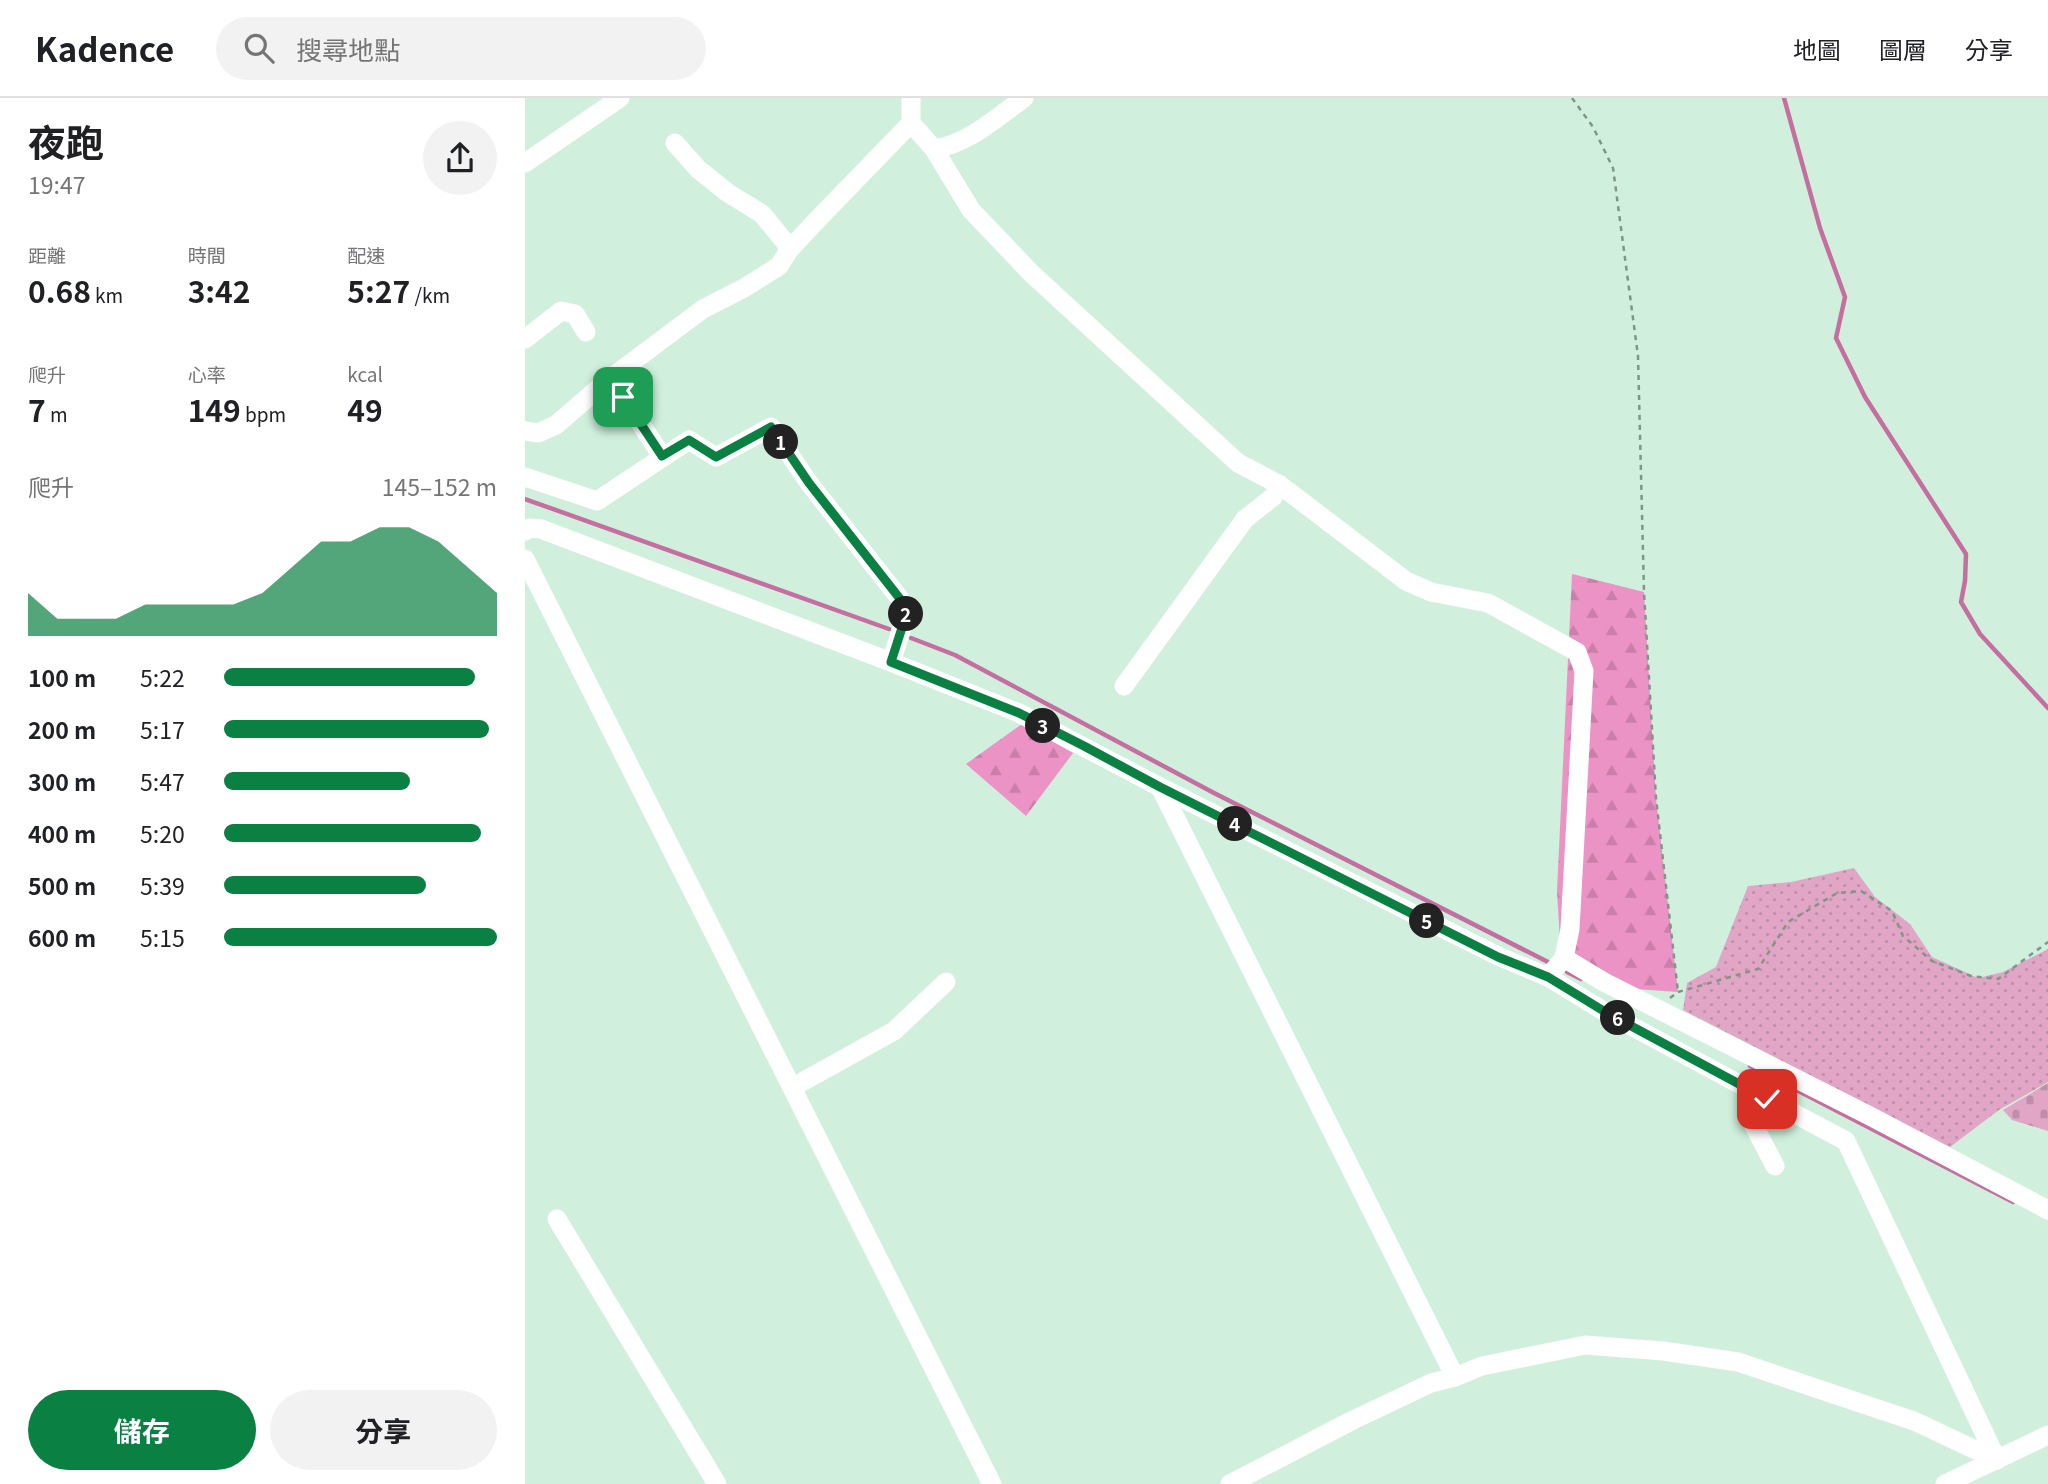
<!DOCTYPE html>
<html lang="zh-TW">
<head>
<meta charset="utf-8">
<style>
	:root { --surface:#fff; --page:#f2f2f2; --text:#202124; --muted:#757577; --line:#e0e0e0; --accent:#0b8043 }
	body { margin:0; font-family:Georgia,"Noto Sans TC",serif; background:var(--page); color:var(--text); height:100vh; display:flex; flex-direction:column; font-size:26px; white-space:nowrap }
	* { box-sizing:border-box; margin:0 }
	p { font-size:23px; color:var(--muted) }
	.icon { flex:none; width:38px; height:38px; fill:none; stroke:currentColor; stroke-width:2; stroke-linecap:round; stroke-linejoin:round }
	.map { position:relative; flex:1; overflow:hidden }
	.details { display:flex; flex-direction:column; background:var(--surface); width:525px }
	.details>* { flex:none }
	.pin { position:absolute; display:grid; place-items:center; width:60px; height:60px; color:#fff; margin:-30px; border-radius:14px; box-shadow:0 4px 10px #0006 }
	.km { position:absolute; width:35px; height:35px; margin:-18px; border-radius:50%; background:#222; color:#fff; font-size:19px; line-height:35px; text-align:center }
	.round { display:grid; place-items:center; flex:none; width:74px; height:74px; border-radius:37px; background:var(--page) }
	.head { display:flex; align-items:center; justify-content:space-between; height:119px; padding:0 28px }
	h1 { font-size:38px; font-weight:700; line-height:52px }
	.stats { display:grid; grid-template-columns:repeat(3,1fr); gap:10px; height:119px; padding:7px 28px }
	.stats div { display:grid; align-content:center }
	.stats b { font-size:30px; font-weight:700 }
	.stats small { font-size:19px; font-weight:400 }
	.stats p { font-size:19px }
	.chart { height:196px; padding:14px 28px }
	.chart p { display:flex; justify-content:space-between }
	.chart svg { width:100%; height:126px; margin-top:7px; fill:var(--accent); opacity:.7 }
	.cta { display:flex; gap:14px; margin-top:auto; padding:14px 28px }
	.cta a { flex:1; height:80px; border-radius:42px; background:var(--accent); color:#fff; font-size:28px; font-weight:700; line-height:80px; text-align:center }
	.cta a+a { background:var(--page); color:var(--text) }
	ul { padding:0 28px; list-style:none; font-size:23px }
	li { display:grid; grid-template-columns:112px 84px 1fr; align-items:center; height:52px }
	li i { height:18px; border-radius:9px; background:var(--accent) }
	header { display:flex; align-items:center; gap:42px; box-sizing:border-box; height:98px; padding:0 35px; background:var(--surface); border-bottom:2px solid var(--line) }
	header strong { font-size:33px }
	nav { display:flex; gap:38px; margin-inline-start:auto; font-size:24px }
	.search { width:490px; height:63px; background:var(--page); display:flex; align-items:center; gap:18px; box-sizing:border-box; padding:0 24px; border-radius:38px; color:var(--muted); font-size:26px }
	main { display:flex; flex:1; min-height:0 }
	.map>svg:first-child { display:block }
	.grass { fill:url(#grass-dots) }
	.forest { fill:url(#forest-firs) }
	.cemetery { fill:url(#cemetery-stones) }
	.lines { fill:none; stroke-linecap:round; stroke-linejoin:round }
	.stream { stroke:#c56fa0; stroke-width:4.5 }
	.path { stroke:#7e9587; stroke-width:2.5; stroke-dasharray:5 5; stroke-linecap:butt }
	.minor { stroke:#fff; stroke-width:19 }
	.route-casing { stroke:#fff; stroke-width:14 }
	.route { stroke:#0b8043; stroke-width:9 }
</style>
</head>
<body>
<header>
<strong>Kadence</strong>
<div class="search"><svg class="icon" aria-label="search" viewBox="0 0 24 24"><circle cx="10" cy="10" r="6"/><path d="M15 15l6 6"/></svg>搜尋地點</div>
<nav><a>地圖</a><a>圖層</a><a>分享</a></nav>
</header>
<main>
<section class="details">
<div class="head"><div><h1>夜跑</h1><p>19:47</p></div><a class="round"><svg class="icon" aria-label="share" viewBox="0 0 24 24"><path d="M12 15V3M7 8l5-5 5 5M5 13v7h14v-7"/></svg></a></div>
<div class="stats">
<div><p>距離</p><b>0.68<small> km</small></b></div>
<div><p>時間</p><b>3:42</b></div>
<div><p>配速</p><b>5:27<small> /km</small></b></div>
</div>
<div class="stats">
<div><p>爬升</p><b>7<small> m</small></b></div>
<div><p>心率</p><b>149<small> bpm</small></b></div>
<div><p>kcal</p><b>49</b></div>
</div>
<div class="chart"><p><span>爬升</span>145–152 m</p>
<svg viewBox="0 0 160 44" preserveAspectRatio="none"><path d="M0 44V29L10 38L20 38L30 38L40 33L50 33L60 33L70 33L80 29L90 20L100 11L110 11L120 6L130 6L140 11L150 20L160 29V44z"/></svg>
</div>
<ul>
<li><b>100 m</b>5:22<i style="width:92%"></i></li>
<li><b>200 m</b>5:17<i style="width:97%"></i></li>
<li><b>300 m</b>5:47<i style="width:68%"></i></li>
<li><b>400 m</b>5:20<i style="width:94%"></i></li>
<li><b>500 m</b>5:39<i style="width:74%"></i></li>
<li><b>600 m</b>5:15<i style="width:100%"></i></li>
</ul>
<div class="cta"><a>儲存</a><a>分享</a></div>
</section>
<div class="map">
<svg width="1523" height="1386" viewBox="0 0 1523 1386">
	<defs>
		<pattern id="grass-dots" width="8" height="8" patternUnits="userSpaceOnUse" patternTransform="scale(1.75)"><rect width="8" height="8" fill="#e1a5c5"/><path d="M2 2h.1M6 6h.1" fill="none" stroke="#c08ea9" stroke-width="1.8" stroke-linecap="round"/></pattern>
		<pattern id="forest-firs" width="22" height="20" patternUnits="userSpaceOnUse" patternTransform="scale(1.75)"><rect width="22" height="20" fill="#ec93c5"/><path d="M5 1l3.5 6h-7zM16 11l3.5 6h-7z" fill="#ca7ea9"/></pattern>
		<pattern id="cemetery-stones" width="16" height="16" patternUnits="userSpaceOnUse" patternTransform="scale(1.75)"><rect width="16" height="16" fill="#e1a5c5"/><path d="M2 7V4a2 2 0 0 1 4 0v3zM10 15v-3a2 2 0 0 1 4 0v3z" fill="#c08ea9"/></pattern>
	</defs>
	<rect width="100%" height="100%" fill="#d0f0dd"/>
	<path class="grass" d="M1329 770 1350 799 1385 826 1407 859 1453 880 1478 874 1523 851V984L1474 1012 1425 1049 1158 912 1162 885 1191 869 1223 788 1266 784Z"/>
	<g class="forest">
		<path d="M1047 476 1119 494 1131 700 1153 894 1095 890 1035 844 1032 793Z"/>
		<path d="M497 626 548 655 501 718 441 666Z"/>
	</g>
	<path class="cemetery" d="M1523 985V1033L1487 1022 1478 1012Z"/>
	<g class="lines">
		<g class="stream">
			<path d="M1259 0 1295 130 1320 199 1311 240 1340 299 1441 456 1440 483 1436 504 1455 536 1523 610"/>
			<path d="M0 401 364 531"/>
			<path d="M386 540 430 557 689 695 1025 865"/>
			<path d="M1042 874 1056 881"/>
			<path d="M1225 968 1488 1104"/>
		</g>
		<g class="path">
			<path d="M1047 0 1068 29 1088 70 1113 258 1119 494 1131 700 1153 894"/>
			<path d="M1145 900 1153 894 1233 871 1263 824 1312 795 1336 793 1367 813 1378 838 1407 863 1446 878 1473 881 1523 844"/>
		</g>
		<g class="minor">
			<path d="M386 25 409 51C443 46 471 20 499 0"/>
			<path d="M150 45 173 71 203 95 237 116 260 144 264 152"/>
			<path d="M409 51 446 112 506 175 713 365 755 387"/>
			<path d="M0 65 95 0"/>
			<path d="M0 241 36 213 50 216 61 234"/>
			<path d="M83 282 98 299 137 358"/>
			<path d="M0 333 13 335 31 327 83 282 178 211 219 190 254 168 264 152 293 121 386 25V0"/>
			<path d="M0 379 72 403 164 342 191 359 246 329 284 385 383 511 366 564"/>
			<path d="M0 433 5 430 16 431 366 564 494 615 635 689 973 858 1023 879 1082 915 1242 1001"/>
			<path d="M0 461 467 1386"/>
			<path d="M599 588 720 421 748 399 755 387 881 483 906 494 963 505 1052 554 1059 573 1045 831 1039 860 1023 879"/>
			<path d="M635 689 930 1279"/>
			<path d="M1039 860 1079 884 1343 1017 1523 1112"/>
			<path d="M268 989 369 933 421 884"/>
			<path d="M1250 1068 1227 1024 1242 1001 1321 1043 1472 1362"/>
			<path d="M32 1121 192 1386"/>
			<path d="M705 1386 826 1323 906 1285 930 1279 957 1268 1060 1247 1138 1253 1213 1264 1389 1323 1472 1362"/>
			<path d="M1420 1386 1523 1337"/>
		</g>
	</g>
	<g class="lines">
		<defs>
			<path id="route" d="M98 299 137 358 164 342 191 359 246 329 284 385 383 511 366 564 494 615 559 648 635 689 973 859 1023 879 1082 915 1242 1001"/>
		</defs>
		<use href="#route" class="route-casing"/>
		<use href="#route" class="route"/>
	</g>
</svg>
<div class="pin" style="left:98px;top:299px;background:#1e9e55"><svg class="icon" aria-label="arrive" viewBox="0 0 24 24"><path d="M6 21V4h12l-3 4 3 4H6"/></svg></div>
<div class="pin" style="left:1242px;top:1001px;background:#d93025"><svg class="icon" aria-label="check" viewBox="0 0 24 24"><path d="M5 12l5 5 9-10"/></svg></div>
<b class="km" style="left:256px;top:344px">1</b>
<b class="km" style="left:381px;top:516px">2</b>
<b class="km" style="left:518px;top:628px">3</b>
<b class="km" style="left:710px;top:726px">4</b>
<b class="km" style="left:902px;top:823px">5</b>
<b class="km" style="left:1093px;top:920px">6</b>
</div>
</main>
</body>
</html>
